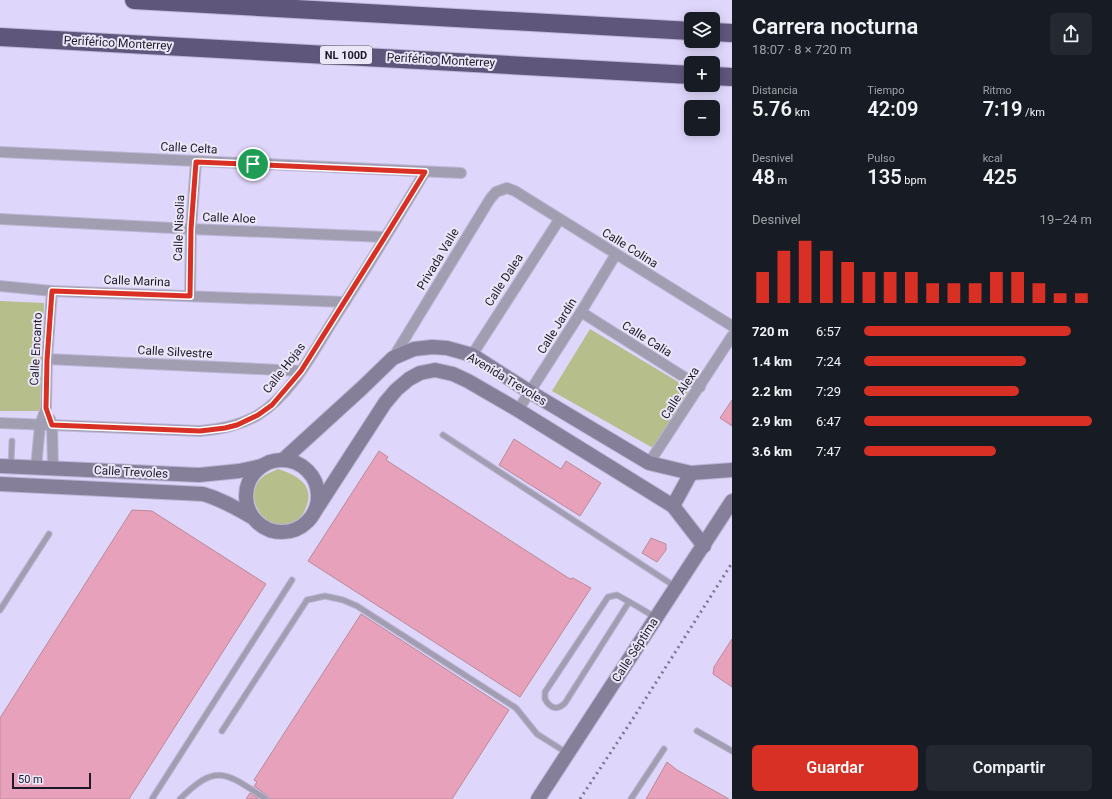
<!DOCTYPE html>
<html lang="es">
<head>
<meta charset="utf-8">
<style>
	:root { --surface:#171b24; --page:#242831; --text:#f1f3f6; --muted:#9ea1a6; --accent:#d93025 }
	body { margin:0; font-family:Roboto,sans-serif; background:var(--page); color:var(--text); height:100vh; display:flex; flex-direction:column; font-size:15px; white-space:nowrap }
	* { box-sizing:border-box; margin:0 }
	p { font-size:13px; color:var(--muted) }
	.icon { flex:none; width:22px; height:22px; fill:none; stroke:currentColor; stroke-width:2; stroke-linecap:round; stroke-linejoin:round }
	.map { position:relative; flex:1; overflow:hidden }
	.drawer { display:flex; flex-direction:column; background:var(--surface); width:380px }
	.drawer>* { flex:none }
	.buttons { position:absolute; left:684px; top:12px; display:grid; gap:8px }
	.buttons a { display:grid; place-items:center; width:36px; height:36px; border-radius:6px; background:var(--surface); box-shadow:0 2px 10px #0003; font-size:20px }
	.scale { position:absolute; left:12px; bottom:10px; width:79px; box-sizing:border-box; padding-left:4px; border:2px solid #1d1929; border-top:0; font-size:11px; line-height:14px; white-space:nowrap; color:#1d1929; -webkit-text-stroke:3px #ebe7f9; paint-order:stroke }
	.pin { position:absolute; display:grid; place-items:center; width:34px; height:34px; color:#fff; margin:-17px; border:2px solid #fff; border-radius:50%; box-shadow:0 1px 4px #0007 }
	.round { display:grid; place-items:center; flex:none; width:42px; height:42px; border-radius:6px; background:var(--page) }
	.overview { display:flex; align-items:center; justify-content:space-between; height:68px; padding:0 20px }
	h1 { font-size:22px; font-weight:600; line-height:30px }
	.metrics { display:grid; grid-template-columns:repeat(3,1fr); gap:6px; height:68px; padding:4px 20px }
	.metrics div { display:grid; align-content:center }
	.metrics b { font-size:20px; font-weight:600 }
	.metrics small { font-size:11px; font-weight:400 }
	.metrics p { font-size:11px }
	.chart { height:112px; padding:8px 20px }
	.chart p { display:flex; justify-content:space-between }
	.chart svg { width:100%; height:72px; margin-top:4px; stroke:var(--accent); stroke-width:6 }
	.cta { display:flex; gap:8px; margin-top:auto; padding:8px 20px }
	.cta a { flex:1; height:46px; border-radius:6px; background:var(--accent); color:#fff; font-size:16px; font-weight:600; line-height:46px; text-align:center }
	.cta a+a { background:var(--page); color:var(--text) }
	ul { padding:0 20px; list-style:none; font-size:13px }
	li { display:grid; grid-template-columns:64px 48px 1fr; align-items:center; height:30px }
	li i { height:10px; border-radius:5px; background:var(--accent) }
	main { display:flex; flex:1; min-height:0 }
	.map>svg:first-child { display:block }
	.green { fill:#b6be8b }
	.building { fill:#e8a1bb; stroke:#b88a9a }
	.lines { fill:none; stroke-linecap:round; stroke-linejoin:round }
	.lane-casing { stroke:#bcb5d5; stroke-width:7 }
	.street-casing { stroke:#bcb5d5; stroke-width:12 }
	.secondary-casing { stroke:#bcb5d5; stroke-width:16 }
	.highway-casing { stroke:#bcb5d5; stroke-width:20 }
	.lane { stroke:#a29eb1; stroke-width:5 }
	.street { stroke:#a29eb1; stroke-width:10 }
	.secondary { stroke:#857f9a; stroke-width:14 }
	.highway { stroke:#5f567c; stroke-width:18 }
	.rail { stroke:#7c7690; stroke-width:3; stroke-dasharray:2 4; stroke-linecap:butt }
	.route-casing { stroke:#fff; stroke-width:8 }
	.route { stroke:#d93025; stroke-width:5 }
	.labels { text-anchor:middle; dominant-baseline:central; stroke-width:4; stroke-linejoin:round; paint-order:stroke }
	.shield { fill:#ebe7f9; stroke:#5b5767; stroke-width:1 }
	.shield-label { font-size:11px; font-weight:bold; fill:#1d1929 }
	.street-label { font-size:12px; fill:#1d1929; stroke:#ebe7f9 }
</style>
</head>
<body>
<main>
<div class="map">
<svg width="732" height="799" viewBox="0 0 732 799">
	<rect width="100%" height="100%" fill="#dfd7fb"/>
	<g class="green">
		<path d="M0 301 44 303 40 411H0Z"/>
		<path d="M590 329 690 389 653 448 552 391Z"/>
		<path d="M278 469C300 476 317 487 304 512 301 518 296 521 290 523 261 533 239 490 267 474 270 472 275 471 278 469Z"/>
	</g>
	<g class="building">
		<path d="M732 400V426L720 418Z"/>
		<path d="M514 439 561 469 566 461 601 483 580 516 499 465Z"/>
		<path d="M379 451 388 457 386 460 570 579 573 578 591 588 520 697 308 561Z"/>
		<path d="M132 510 152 511 266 584 129 799H0V718Z"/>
		<path d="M651 538 666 544V550L657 562 642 553Z"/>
		<path d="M361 614 509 710 452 799H270L268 796 254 786 257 782 254 780Z"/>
		<path d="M732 639V687L713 674 714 667Z"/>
		<path d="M667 762 677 770 729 799H646Z"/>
		<path d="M250 793 259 799H246Z"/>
	</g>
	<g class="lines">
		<defs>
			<g id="lane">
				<path d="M443 435 676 587"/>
				<path d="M11 465 12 441"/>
				<path d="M629 602 565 703C557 711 550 708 545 699V692L608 597 617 595C630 602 642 609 655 617"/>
				<path d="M0 610 49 534"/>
				<path d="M222 731 307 600 325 596 343 600 357 606 516 708 537 734 567 753"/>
				<path d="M697 731 732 751"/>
				<path d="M152 799 292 580"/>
				<path d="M180 799C217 762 226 773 266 799"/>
				<path d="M631 799 664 749"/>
			</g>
			<g id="street">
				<path d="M0 152 461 173"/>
				<path d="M0 219 191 229 385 237"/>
				<path d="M0 286 52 291 345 302"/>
				<path d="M190 296 191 229 196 162"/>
				<path d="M581 312 700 387"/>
				<path d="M472 355 559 220"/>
				<path d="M393 358 490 199 496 192 507 188 515 191 732 326"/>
				<path d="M47 359 301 371"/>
				<path d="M518 410 581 312 616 254"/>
				<path d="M50 419 52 425 53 468"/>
				<path d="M0 423 200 431C220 429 239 426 258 415 291 395 314 351 334 319 365 271 395 222 425 172"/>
				<path d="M649 463 732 336"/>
				<path d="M36 468 40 425 46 408 47 359 52 291"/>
			</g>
			<g id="secondary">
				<circle cx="282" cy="496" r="36"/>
				<path d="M283 460 362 388 393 358 414 349 432 347 447 348 472 355 530 392 649 463 691 473 732 470"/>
				<path d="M0 466 199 475 239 471 262 466"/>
				<path d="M0 484 203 494C221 499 236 508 252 517"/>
				<path d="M673 506 691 473"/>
				<path d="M315 511 385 403 396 390 409 379 420 373 435 370 453 374 468 381 518 410 673 506 704 546"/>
				<path d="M538 799 732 501"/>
			</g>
			<g id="highway">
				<path d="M134 0 691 31"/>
				<path d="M713 32 732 33"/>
				<path d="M0 37 691 75"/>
				<path d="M713 76 732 77"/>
			</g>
		</defs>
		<use href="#lane" class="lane-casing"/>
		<use href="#street" class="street-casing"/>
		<use href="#secondary" class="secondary-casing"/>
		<use href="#highway" class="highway-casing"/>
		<use href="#lane" class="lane"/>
		<use href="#street" class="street"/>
		<use href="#secondary" class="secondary"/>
		<use href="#highway" class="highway"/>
		<path class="rail" d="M580 799 634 717 732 563"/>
	</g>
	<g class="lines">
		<defs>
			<path id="route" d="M196 162 425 172 385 237 301 371 272 405 258 415 237 425 225 428 200 431 52 425 46 408 47 360 52 291 190 296 191 229Z"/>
		</defs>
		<use href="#route" class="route-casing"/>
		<use href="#route" class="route"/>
	</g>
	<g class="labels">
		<rect class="shield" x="320" y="46" width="52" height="18" rx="3"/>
		<g class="shield-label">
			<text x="346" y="55">NL 100D</text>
		</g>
		<g class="street-label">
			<text transform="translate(118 43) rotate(3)">Periférico Monterrey</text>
			<text transform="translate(441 60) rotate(3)">Periférico Monterrey</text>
			<text transform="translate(189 148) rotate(3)">Calle Celta</text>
			<text transform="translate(229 218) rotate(2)">Calle Aloe</text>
			<text transform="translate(179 228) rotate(-88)">Calle Nisolia</text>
			<text transform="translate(630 248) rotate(32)">Calle Colina</text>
			<text transform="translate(438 259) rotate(-59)">Privada Valle</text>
			<text transform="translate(504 280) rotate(-57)">Calle Dalea</text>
			<text transform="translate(137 281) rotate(2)">Calle Marina</text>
			<text transform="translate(557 326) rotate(-58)">Calle Jardín</text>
			<text transform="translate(647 339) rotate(32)">Calle Calia</text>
			<text transform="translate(36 349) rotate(-87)">Calle Encanto</text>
			<text transform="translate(175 352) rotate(3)">Calle Silvestre</text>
			<text transform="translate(284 368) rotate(-52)">Calle Hojas</text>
			<text transform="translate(507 379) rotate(31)">Avenida Trevoles</text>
			<text transform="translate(680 393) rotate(-57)">Calle Alexa</text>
			<text transform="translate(131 472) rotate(3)">Calle Trevoles</text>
			<text transform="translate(635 650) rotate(-57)">Calle Séptima</text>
		</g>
	</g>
</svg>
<div class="buttons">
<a><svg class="icon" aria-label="layers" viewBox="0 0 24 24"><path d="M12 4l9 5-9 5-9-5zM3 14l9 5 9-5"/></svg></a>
<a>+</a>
<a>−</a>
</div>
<div class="scale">50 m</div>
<div class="pin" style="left:253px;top:164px;background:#1e9e55"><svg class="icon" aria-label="arrive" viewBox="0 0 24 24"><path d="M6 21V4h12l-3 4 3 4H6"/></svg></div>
</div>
<section class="drawer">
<div class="overview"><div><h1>Carrera nocturna</h1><p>18:07 · 8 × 720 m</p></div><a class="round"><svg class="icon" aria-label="share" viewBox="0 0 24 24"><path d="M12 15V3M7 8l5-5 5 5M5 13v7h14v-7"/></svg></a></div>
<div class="metrics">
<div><p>Distancia</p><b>5.76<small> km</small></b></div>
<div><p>Tiempo</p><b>42:09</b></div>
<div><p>Ritmo</p><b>7:19<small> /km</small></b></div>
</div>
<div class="metrics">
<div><p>Desnivel</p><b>48<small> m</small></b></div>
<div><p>Pulso</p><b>135<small> bpm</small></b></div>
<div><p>kcal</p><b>425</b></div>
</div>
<div class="chart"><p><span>Desnivel</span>19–24 m</p>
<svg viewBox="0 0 160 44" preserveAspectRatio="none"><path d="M5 44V25M15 44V12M25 44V6M35 44V12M45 44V19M55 44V25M65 44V25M75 44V25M85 44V32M95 44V32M105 44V32M115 44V25M125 44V25M135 44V32M145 44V38M155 44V38"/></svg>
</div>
<ul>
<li><b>720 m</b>6:57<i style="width:91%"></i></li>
<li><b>1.4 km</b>7:24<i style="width:71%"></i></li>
<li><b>2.2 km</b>7:29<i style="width:68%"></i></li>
<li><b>2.9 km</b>6:47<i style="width:100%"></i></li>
<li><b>3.6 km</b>7:47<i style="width:58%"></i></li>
</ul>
<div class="cta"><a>Guardar</a><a>Compartir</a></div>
</section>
</main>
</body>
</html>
